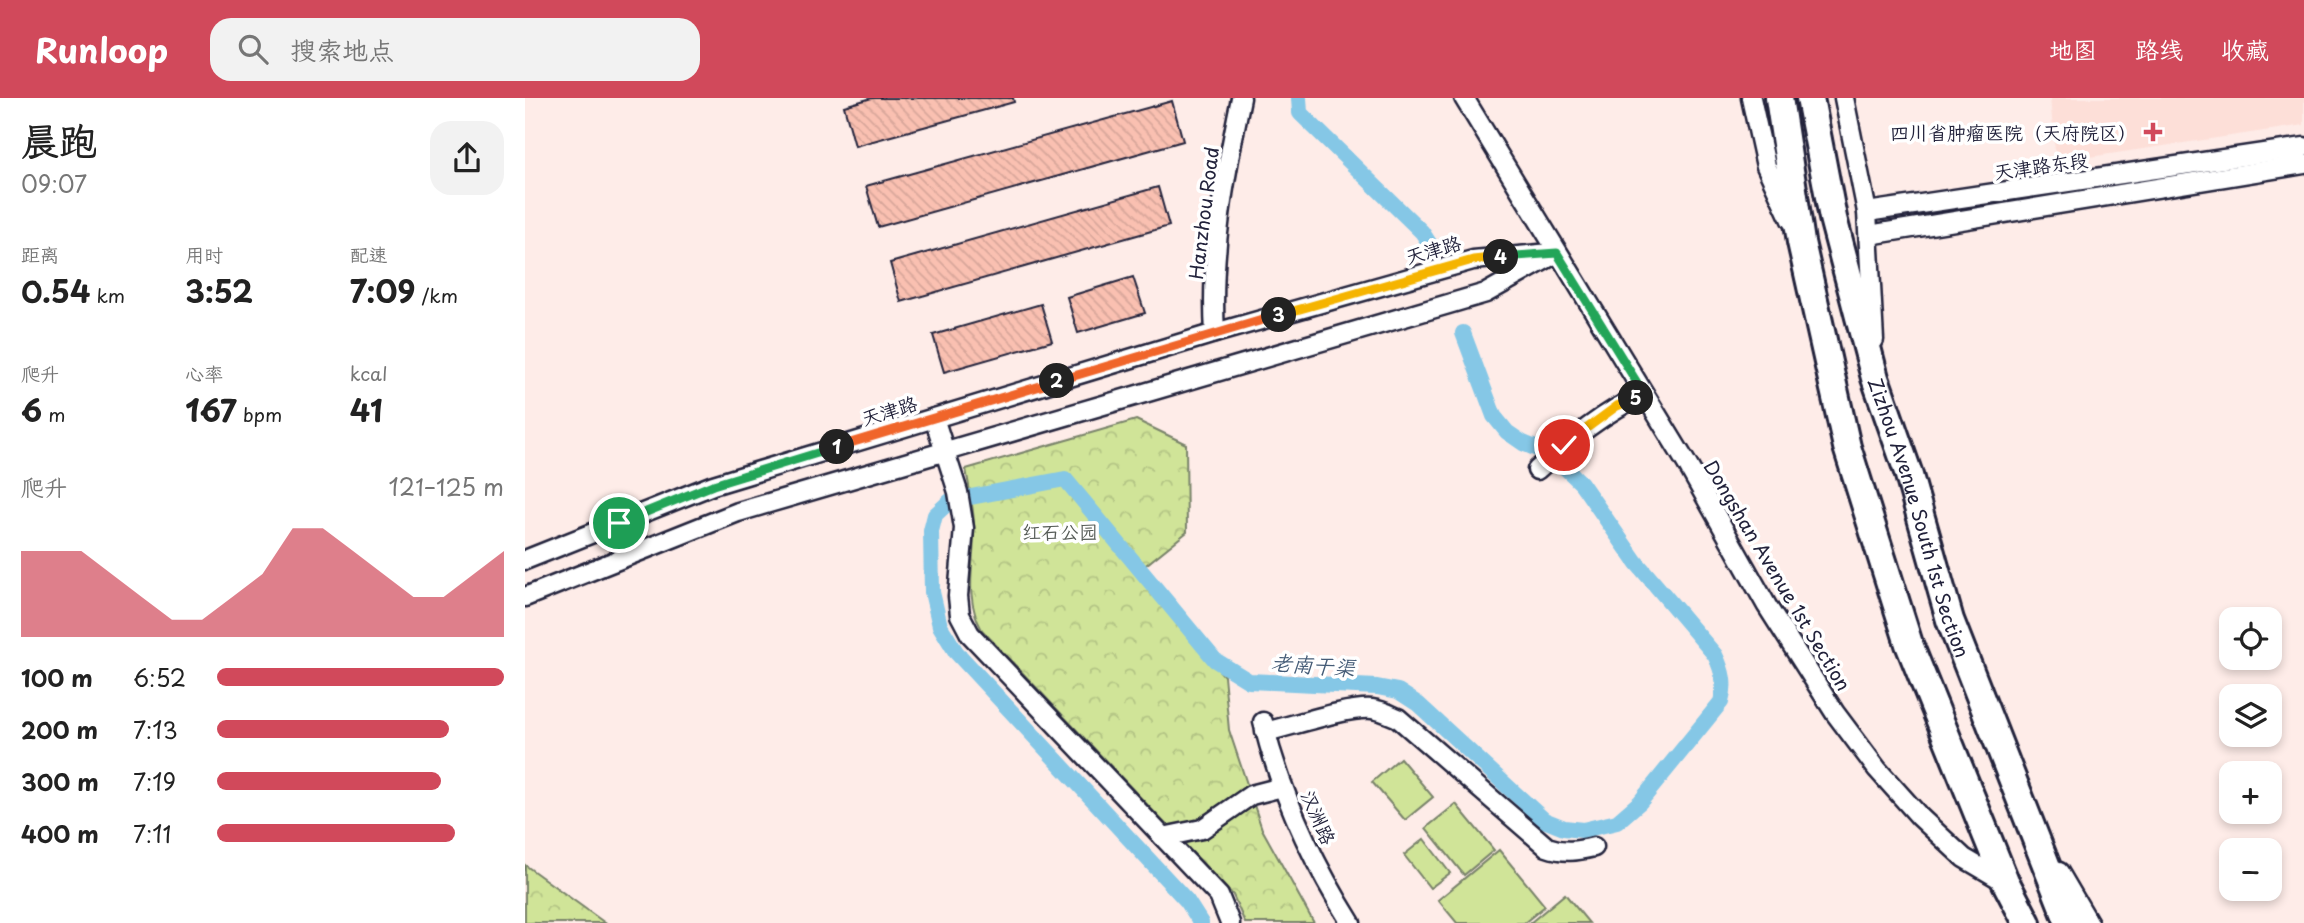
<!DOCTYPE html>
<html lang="zh">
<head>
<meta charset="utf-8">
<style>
	:root { --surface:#fff; --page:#f2f2f2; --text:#222; --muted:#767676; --accent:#d1495b }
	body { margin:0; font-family:"Playpen Sans","LXGW WenKai TC",sans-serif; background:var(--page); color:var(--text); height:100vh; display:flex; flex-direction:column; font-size:26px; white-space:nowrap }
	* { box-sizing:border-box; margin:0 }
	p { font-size:23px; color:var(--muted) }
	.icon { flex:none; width:38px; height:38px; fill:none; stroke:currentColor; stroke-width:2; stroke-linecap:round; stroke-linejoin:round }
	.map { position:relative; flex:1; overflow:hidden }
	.panel { display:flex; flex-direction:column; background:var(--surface); width:525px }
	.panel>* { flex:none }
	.controls { position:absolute; left:1694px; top:509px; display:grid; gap:14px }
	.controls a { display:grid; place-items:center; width:63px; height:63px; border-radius:14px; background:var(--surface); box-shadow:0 4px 10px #0003; font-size:35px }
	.pin { position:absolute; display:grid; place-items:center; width:60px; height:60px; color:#fff; margin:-30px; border:4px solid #fff; border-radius:50%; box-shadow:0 2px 7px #0007 }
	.km { position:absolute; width:35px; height:35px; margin:-18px; border-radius:50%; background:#222; color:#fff; font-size:19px; line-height:35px; text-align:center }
	.round { display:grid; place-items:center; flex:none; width:74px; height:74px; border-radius:21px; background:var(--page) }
	.overview { display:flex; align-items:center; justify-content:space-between; height:119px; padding:0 21px }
	h1 { font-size:38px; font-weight:700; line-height:52px }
	.stats { display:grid; grid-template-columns:repeat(3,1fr); gap:10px; height:119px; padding:7px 21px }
	.stats div { display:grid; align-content:center }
	.stats b { font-size:30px; font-weight:700 }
	.stats small { font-size:19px; font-weight:400 }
	.stats p { font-size:19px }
	.chart { height:196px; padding:14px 21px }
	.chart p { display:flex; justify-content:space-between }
	.chart svg { width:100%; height:126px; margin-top:7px; fill:var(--accent); opacity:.7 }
	ul { padding:0 21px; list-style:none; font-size:23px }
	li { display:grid; grid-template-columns:112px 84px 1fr; align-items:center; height:52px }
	li i { height:18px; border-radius:9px; background:var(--accent) }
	header { display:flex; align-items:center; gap:42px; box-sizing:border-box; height:98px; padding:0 35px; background:var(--accent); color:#fff }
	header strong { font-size:33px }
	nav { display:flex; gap:38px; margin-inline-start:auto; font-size:24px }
	.search { width:490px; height:63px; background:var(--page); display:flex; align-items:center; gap:18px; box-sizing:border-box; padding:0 24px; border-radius:21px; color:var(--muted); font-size:26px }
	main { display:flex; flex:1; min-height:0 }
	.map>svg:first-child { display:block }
	.built { fill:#fddfd8 }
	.park { fill:url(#park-crowns); stroke:#79836a; stroke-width:2 }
	.pitch { fill:#d0e498; stroke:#79836a; stroke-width:2 }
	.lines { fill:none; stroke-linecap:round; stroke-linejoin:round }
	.canal { stroke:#85c7e6; stroke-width:16 }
	.building { fill:url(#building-back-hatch); stroke:#22223b; stroke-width:2 }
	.minor-casing { stroke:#22223b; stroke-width:23 }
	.highway-casing { stroke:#22223b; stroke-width:32 }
	.minor { stroke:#fff; stroke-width:18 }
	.highway { stroke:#fff; stroke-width:26 }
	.split-1-casing { stroke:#fff; stroke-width:14 }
	.split-2-casing { stroke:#fff; stroke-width:14 }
	.split-3-casing { stroke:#fff; stroke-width:14 }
	.split-4-casing { stroke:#fff; stroke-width:14 }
	.split-5-casing { stroke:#fff; stroke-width:14 }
	.split-6-casing { stroke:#fff; stroke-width:14 }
	.split-1 { stroke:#22a559; stroke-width:9 }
	.split-2 { stroke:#f0652b; stroke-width:9 }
	.split-3 { stroke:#f0652b; stroke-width:9 }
	.split-4 { stroke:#f5b400; stroke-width:9 }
	.split-5 { stroke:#22a559; stroke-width:9 }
	.split-6 { stroke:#f5b400; stroke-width:9 }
	.poi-dot { fill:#d1495b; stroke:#fff; stroke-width:2.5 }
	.labels { text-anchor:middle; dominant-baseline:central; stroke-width:7; stroke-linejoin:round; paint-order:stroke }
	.poi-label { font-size:19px; fill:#22223b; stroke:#fff; text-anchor:end }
	.street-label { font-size:19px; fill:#22223b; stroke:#fff }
	.park-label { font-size:19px; fill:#565c57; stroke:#fff }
	.water-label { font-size:21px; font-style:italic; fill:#455c77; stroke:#fff }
</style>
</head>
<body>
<header>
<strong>Runloop</strong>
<div class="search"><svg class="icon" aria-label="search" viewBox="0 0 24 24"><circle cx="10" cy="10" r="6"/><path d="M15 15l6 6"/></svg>搜索地点</div>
<nav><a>地图</a><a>路线</a><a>收藏</a></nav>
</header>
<main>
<section class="panel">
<div class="overview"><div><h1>晨跑</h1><p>09:07</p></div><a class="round"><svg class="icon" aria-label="share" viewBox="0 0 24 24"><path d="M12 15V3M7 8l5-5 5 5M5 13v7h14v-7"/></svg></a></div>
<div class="stats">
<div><p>距离</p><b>0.54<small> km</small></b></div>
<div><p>用时</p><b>3:52</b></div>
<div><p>配速</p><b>7:09<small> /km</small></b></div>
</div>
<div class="stats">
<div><p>爬升</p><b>6<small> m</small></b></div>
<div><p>心率</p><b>167<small> bpm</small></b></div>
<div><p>kcal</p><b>41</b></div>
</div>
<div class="chart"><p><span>爬升</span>121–125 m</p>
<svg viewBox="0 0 160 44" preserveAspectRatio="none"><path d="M0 44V14L10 14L20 14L30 22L40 30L50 38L60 38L70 30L80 22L90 6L100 6L110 14L120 22L130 30L140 30L150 22L160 14V44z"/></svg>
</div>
<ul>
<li><b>100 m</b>6:52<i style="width:100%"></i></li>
<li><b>200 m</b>7:13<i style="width:81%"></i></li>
<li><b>300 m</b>7:19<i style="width:78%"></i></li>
<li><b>400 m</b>7:11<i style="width:83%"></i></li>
</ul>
</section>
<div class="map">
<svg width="1779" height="825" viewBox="0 0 1779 825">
	<defs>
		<pattern id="park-crowns" width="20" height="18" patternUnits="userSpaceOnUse" patternTransform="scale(1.75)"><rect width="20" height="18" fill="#d0e498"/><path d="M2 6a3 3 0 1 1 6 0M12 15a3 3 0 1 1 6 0" fill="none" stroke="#b2c384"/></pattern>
		<pattern id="building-back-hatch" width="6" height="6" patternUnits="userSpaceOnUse" patternTransform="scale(1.75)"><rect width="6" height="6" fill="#fac0b1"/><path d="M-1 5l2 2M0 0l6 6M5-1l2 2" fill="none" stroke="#d6a599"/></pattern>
	</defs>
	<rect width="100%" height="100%" fill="#feece8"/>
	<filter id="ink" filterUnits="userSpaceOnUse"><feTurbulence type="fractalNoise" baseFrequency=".0143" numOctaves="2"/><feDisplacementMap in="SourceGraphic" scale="14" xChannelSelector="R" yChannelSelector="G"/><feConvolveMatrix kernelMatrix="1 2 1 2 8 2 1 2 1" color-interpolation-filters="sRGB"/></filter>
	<g filter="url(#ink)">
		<path class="built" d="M1525 0H1779V27L1531 64Z"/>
		<g class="park">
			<path d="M611 322 661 346 662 434 611 475 699 578 704 632 737 731 789 825H720L708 797 457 532C437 496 451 463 449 425 448 407 444 389 441 371Z"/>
			<path d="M0 767 80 825H0Z"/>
		</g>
		<g class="pitch">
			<path d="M875 660 908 699 880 722 847 684Z"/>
			<path d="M931 706 969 752 939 777 901 730Z"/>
			<path d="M899 741 925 775 905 790 879 757Z"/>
			<path d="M974 752 1020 808 999 825H932L913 802Z"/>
			<path d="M1040 796 1064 825H1005Z"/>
		</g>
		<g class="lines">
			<g class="canal">
				<path d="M774 0 775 15 897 134 906 148"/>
				<path d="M676 825 662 803 431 554 415 528 407 494 406 433 410 417 425 403 540 381 690 562 724 583 852 589 873 593 893 606 1019 722 1039 730 1058 732 1092 724 1115 704 1196 604C1201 586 1198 574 1190 557L1111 464 1056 385 1027 357 998 345 982 334 969 318 938 235"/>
			</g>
		</g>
		<g class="building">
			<path d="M347 0H488L489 4 330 48 319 8Z"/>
			<path d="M647 3 658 43 353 129 341 88Z"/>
			<path d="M633 89 644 128 376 204 365 165Z"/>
			<path d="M608 179 620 215 553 235 542 199Z"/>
			<path d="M516 206 527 243 419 274 408 237Z"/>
		</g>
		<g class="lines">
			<defs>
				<g id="minor">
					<path d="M939 0 1162 366 1242 508 1310 615 1352 671 1395 719 1439 760 1480 784"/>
					<path d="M1226 0 1241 68 1266 122"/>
					<path d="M1319 0 1342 114 1349 242"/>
					<path d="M1342 114 1779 49"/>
					<path d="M1344 137 1779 66"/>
					<path d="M690 235C685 156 700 77 716 0"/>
					<path d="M409 320 433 394 439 430 433 498 435 517 445 536 694 798 705 825"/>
					<path d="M1012 372C1045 342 1079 314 1119 296"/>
					<path d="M0 462 188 387 690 235 948 162 1026 155"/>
					<path d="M0 499 213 414 961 195 1032 155"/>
					<path d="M738 624C756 696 787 763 826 825"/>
					<path d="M740 634C767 628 822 609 847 611 856 612 864 616 873 620L1022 749C1039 755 1052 753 1069 749"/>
					<path d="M638 739 677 731 726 697 757 689"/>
					<path d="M1534 774 1564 825"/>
				</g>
				<g id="highway">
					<path d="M1254 0 1276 144 1322 349 1384 546 1480 783 1502 825"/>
					<path id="s1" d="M1285 0 1308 120 1350 280 1383 374 1425 522 1544 825"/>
				</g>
			</defs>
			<use href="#minor" class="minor-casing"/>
			<use href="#highway" class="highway-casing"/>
			<use href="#minor" class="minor"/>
			<use href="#highway" class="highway"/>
		</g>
	</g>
	<g class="lines" filter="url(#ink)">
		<defs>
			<path id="split-1" d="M94 425 188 387 312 349"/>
			<path id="split-2" d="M312 349 532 283"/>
			<path id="split-3" d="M532 283 754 217"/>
			<path id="split-4" d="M754 217 948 162 976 159"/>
			<path id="split-5" d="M976 159 1032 155 1119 296 1111 300"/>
			<path id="split-6" d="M1039 347 1092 308 1111 300"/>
		</defs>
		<use href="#split-1" class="split-1-casing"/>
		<use href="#split-2" class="split-2-casing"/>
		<use href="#split-3" class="split-3-casing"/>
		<use href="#split-4" class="split-4-casing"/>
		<use href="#split-5" class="split-5-casing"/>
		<use href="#split-6" class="split-6-casing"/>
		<use href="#split-1" class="split-1"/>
		<use href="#split-2" class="split-2"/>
		<use href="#split-3" class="split-3"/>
		<use href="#split-4" class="split-4"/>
		<use href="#split-5" class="split-5"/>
		<use href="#split-6" class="split-6"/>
	</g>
	<path class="poi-dot" d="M1624.5 23.5h7v7h7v7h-7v7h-7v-7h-7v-7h7z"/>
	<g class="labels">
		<g class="poi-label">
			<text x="1612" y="34">四川省肿瘤医院（天府院区）</text>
		</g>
		<g class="street-label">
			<text transform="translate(1516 67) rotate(-8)">天津路东段</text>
			<text transform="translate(678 115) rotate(-83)">Hanzhou Road</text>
			<text transform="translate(908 151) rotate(-16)">天津路</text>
			<text transform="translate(364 312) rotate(-17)">天津路</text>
			<text stroke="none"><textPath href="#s1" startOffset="434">Zizhou Avenue South 1st Section</textPath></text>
			<text transform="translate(1253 477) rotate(59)">Dongshan Avenue 1st Section</text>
			<text transform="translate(794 719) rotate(66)">汉洲路</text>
		</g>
		<g class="park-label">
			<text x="535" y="433">红石公园</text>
		</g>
		<g class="water-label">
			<text transform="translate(788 566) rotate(4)">老南干渠</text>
		</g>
	</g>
</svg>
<div class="controls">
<a><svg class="icon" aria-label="locate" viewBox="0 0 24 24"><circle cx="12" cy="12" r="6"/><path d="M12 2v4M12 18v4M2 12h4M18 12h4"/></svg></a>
<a><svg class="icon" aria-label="layers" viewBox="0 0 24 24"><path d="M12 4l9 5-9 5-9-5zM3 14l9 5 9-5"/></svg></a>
<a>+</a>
<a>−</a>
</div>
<div class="pin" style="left:94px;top:425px;background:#1e9e55"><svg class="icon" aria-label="arrive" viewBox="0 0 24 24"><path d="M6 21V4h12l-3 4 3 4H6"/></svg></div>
<div class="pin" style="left:1039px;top:347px;background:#d93025"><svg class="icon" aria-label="check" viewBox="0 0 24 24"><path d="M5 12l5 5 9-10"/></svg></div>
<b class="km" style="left:312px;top:349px">1</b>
<b class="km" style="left:532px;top:283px">2</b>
<b class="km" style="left:754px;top:217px">3</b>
<b class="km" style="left:976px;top:159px">4</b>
<b class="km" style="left:1111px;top:300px">5</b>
</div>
</main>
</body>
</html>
